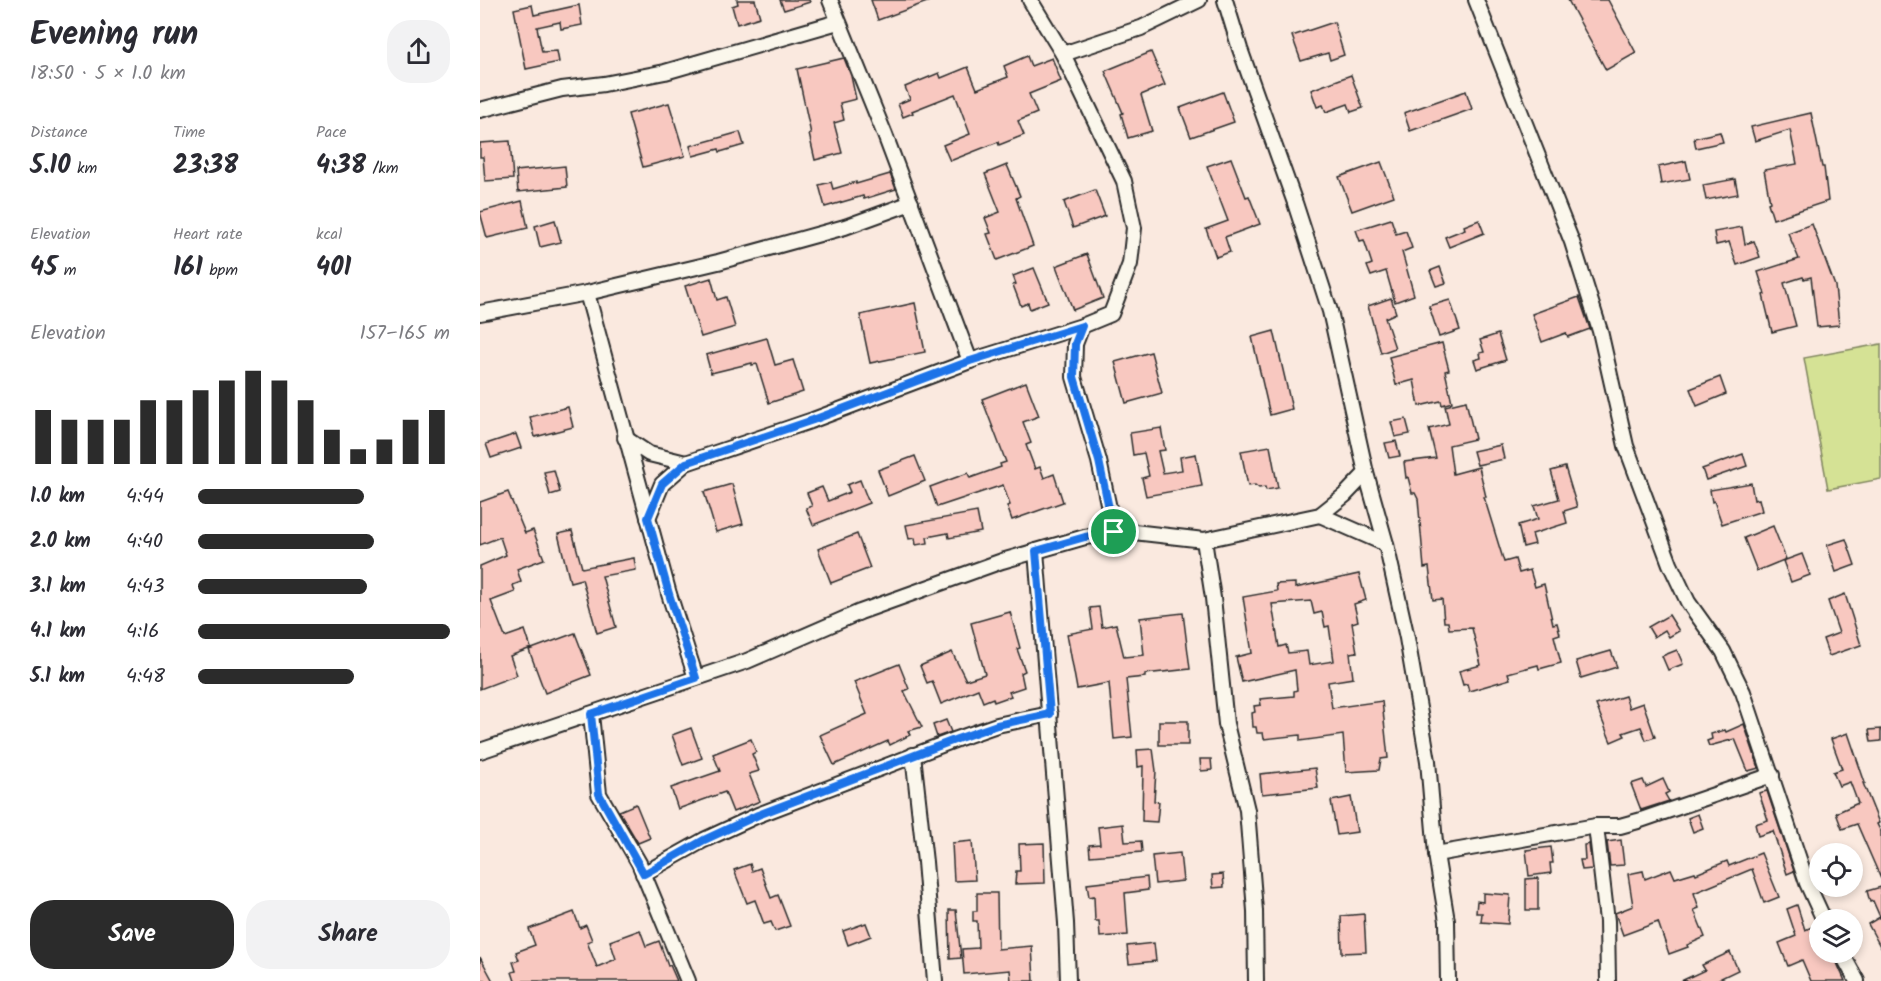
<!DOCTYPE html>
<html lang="en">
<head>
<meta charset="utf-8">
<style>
	:root { --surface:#fff; --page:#f2f2f3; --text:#2b2b33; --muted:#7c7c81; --accent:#2b2b2b }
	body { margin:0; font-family:Kalam,sans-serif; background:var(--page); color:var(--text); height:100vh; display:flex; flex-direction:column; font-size:22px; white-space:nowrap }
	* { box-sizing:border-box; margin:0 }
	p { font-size:20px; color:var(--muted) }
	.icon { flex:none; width:33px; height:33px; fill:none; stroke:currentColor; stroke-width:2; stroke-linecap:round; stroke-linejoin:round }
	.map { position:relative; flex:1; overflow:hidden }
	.details { display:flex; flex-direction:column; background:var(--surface); width:480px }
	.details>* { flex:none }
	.fabs { position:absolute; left:1329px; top:843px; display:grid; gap:12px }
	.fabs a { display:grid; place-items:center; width:54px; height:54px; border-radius:50%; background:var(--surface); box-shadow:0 3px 9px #0003; font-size:30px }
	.pin { position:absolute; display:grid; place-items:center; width:51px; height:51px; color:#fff; margin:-26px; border:3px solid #fff; border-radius:50%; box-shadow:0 2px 6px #0007 }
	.round { display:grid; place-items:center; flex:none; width:63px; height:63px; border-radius:24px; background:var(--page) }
	.overview { display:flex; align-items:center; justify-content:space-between; height:102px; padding:0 30px }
	h1 { font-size:33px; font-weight:700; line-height:45px }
	.stats { display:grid; grid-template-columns:repeat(3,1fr); gap:9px; height:102px; padding:6px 30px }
	.stats div { display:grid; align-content:center }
	.stats b { font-size:26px; font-weight:700 }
	.stats small { font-size:16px; font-weight:400 }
	.stats p { font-size:16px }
	.chart { height:168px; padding:12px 30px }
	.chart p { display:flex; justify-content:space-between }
	.chart svg { width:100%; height:108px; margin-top:6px; stroke:var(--accent); stroke-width:6 }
	.cta { display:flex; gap:12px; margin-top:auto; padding:12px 30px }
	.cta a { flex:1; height:69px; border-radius:24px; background:var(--accent); color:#fff; font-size:24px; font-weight:700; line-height:69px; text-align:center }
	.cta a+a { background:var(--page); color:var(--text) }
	ul { padding:0 30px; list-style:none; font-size:20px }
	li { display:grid; grid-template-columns:96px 72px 1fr; align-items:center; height:45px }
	li i { height:15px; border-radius:8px; background:var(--accent) }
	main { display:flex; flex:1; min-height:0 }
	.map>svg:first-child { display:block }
	.green { fill:#d5e295; stroke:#808660; stroke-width:1.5 }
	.building { fill:#f8c8c0; stroke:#2b2b2b; stroke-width:1.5; fill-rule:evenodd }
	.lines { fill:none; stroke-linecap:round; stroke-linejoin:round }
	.street-casing { stroke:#2b2b2b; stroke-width:18 }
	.street { stroke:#fbf7ec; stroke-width:14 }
	.route-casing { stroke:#fff; stroke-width:12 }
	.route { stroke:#1a73e8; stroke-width:8 }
</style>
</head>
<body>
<main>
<section class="details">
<div class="overview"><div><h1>Evening run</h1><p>18:50 · 5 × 1.0 km</p></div><a class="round"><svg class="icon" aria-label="share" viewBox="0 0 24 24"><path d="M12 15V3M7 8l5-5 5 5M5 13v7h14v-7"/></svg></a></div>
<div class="stats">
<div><p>Distance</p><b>5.10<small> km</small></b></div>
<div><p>Time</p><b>23:38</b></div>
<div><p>Pace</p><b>4:38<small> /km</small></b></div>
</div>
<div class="stats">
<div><p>Elevation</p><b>45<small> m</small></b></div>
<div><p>Heart rate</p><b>161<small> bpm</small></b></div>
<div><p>kcal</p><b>401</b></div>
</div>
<div class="chart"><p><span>Elevation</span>157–165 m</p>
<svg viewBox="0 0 160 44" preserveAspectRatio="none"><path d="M5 44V22M15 44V26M25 44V26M35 44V26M45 44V18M55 44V18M65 44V14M75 44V10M85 44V6M95 44V10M105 44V18M115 44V30M125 44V38M135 44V34M145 44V26M155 44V22"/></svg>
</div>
<ul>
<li><b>1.0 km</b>4:44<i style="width:66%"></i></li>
<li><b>2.0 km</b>4:40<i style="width:70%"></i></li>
<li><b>3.1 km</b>4:43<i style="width:67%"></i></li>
<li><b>4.1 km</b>4:16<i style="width:100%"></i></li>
<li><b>5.1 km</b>4:48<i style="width:62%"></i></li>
</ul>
<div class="cta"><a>Save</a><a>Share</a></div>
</section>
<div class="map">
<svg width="1401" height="981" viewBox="0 0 1401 981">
	<rect width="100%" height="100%" fill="#fae9df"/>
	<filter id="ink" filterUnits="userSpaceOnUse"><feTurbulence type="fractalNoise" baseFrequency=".0167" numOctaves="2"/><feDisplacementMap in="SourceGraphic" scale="12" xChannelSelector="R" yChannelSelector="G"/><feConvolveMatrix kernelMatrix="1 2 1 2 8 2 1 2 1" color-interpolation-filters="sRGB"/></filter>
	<g filter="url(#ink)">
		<path class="green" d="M1401 344V479L1348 489 1324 358Z"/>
		<g class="building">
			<path d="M257 0H275L280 17 257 24 252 6 258 4Z"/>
			<path d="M300 0H329L330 2 304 10Z"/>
			<path d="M391 0H450V1L398 20Z"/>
			<path d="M1088 0H1128L1156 53 1126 70Z"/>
			<path d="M52 5 54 15 99 5 102 25 81 29 80 22 57 27 62 52 77 51 79 62 46 69 34 9Z"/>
			<path d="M854 22 864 55 850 60 848 53 821 61 812 36Z"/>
			<path d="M671 52 685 85 661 95 672 131 648 138 641 114 643 113 625 71Z"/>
			<path d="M547 56 551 66 572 58 581 81 549 94 557 113 538 121 544 135 519 145 518 142 470 161 463 145 490 134 475 94 432 111 433 113 423 117 418 104 430 99 425 87 459 73 461 78 488 67 497 89 528 77 524 66Z"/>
			<path d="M364 58 371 76 376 99 360 103 364 120 354 123 362 153 335 160 329 134H331L317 69Z"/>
			<path d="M871 75 883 108 871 112 868 104 846 112 843 105 837 107 831 90Z"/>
			<path d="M986 91 992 109 930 131 924 113Z"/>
			<path d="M743 92 754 122 711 137 700 108Z"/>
			<path d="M189 103 205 156 163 167 148 114Z"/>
			<path d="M1331 113 1342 167H1344L1348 201 1293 219 1288 203 1290 202 1284 170 1317 164 1310 130 1275 141 1271 127Z"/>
			<path d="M260 132 264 145 240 152 239 149 213 156 210 146Z"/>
			<path d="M1240 132 1243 142 1216 148 1214 138Z"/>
			<path d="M30 141 33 179 5 181 3 157H0V143Z"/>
			<path d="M751 158 766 197 769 196 780 224 745 237 750 252 736 257 726 229 748 221 727 166Z"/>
			<path d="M1206 161 1210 179 1181 184 1178 167Z"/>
			<path d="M901 162 914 196 872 211 859 177Z"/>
			<path d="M527 165 540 196 536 198 553 246 517 260 507 234 511 233 505 218 520 212 505 174Z"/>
			<path d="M85 166 87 187 38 192 36 171Z"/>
			<path d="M410 174 416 189 384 199 383 196 345 207 339 185 351 182 353 189 376 182V184Z"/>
			<path d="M1255 179 1258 194 1226 200 1223 185Z"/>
			<path d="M615 190 625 216 593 228 584 202Z"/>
			<path d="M42 201 48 228 7 238 0 212Z"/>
			<path d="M911 219 916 234 926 231 932 248 922 252 934 295 915 302 906 271 891 276 887 266 892 264 884 240 880 241 876 230Z"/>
			<path d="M75 220 81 242 60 247 55 226Z"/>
			<path d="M999 220 1004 233 969 247 965 237 985 229 984 226Z"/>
			<path d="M1332 224 1355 286 1359 325 1337 327 1331 277 1324 279 1323 277 1304 283 1316 326 1292 332 1283 295 1285 294 1278 272 1319 259 1308 233Z"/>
			<path d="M1262 227 1265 244 1274 241 1280 257 1257 265 1249 242 1236 245 1234 232Z"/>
			<path d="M607 254 623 298 593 310 576 266Z"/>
			<path d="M960 267 966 283 956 286 950 271Z"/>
			<path d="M554 268 568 302 550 309 548 303 541 306 533 285 536 284 533 276Z"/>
			<path d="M231 278 237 300 246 297 255 327 221 337 205 286Z"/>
			<path d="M1099 297 1110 329 1088 337 1086 333 1062 342 1052 314Z"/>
			<path d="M911 298 916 313 905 318 915 348 901 353 888 306Z"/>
			<path d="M970 300 980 330 959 337 949 306Z"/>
			<path d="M435 303 445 352 390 363 380 315Z"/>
			<path d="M794 331 812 409 790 415 772 337Z"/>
			<path d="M1018 334 1026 360 997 369 994 360 1001 358 1000 353 1004 352 1000 340Z"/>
			<path d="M287 338 295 365 313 360 323 392 289 403 277 364 272 365V363L231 373 226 355Z"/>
			<path d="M962 343 969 370 965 371 972 402 962 405 961 401 939 406 934 380 916 385 909 357Z"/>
			<path d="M671 352 682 393 646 403 635 362Z"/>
			<path d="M1240 377 1246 394 1217 406 1210 389Z"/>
			<path d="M546 382 559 416 543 422 551 443 546 445 555 469 560 467 564 478 574 474 583 502 532 520 527 506 530 505 523 485 457 507 450 487 488 473 490 478 521 467 520 464 526 462 502 399Z"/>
			<path d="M986 401 995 439 969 445 973 474 999 467 1006 497H1004L1024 562 1035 559 1039 573 1050 570 1055 587 1064 584 1073 624 1077 623 1080 634 1074 636 1081 663 1059 669 1058 665 1028 673 1030 679 989 691 987 684 983 685 979 671 1001 665 992 628 969 629 968 622H964L962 599 953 600 949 567 944 568 938 499 935 493H932L928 477 926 478 924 462 956 458 949 429 969 424 965 406Z"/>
			<path d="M88 407 93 427 55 437 50 417Z"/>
			<path d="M926 419 930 434 915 437 911 422Z"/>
			<path d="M681 428 685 450 678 451 683 473 702 470 700 457 716 454 722 486 666 496 662 478 669 476 664 453 653 455 650 433Z"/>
			<path d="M36 434 41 448 11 458 6 444Z"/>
			<path d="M916 441 920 456 909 458 905 443Z"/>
			<path d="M1021 445 1024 459 997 465 993 451Z"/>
			<path d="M790 446 798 488 786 490 785 487 779 488 775 485 768 486 761 451Z"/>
			<path d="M1263 454 1267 466 1226 480 1222 469Z"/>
			<path d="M435 456 445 481 408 496 398 470Z"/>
			<path d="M1085 467 1097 507 1084 511 1087 523 1052 534 1055 544 1043 547 1038 525 1058 519 1054 506 1079 499 1071 471Z"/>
			<path d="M74 470 80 492 70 495 64 472Z"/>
			<path d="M380 480 389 503 333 525 326 508 332 506 327 493 342 487 348 501 370 492 367 485Z"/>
			<path d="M1271 483 1274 500 1279 499 1282 511 1242 524 1234 501 1232 502 1230 490Z"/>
			<path d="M252 484 263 524 236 532 224 492Z"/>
			<path d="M28 492 45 533 53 530 64 559 37 569 41 582 33 585 35 592 11 601 25 637 45 630 51 648 30 656 37 675 0 689V566L26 555 20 537 0 545V502Z"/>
			<path d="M497 512 501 532 469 538 468 533 447 537 448 543 436 545 435 538 429 539 426 525Z"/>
			<path d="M1293 526 1306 559 1277 571 1264 538Z"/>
			<path d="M92 531 102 568 154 558 156 570 122 576 136 627 117 633 102 579 90 582 78 534Z"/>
			<path d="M377 534 390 568 351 583 338 549Z"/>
			<path d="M1366 539 1375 565 1356 572 1347 545Z"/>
			<path d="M1322 554 1330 575 1311 582 1303 561Z"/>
			<path d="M879 574 886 600 874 604 878 621 872 623 877 652 870 653 873 678 848 682 852 708 902 701 908 758 901 759 899 770 866 772 863 735 820 741V735L784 739 783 733H777L776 727H773L772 713 775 712 774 706 781 705 780 699 814 696V691L817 690 815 670 762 682 756 657 772 653 763 597 797 591 796 584 815 583V588ZM831 601 834 614 842 612 845 627 849 626 854 661 829 665 827 651 808 653 806 645 799 647 792 604Z"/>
			<path d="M1365 594 1381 645 1349 656 1343 639 1359 633 1348 601Z"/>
			<path d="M619 607 622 627 636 624 644 657 664 655 660 618 703 613 710 669 665 674V677L646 679 652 737 634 739 629 683 597 689 587 634 613 629 610 608Z"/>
			<path d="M530 612 540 648 537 649 545 671 541 673 544 687 529 692 531 696 514 702 513 698 503 702 498 689 461 704 452 681 447 683 440 666 472 652 486 680 505 674 491 623Z"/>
			<path d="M1189 615 1199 631 1189 637 1185 630 1174 637 1168 627Z"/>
			<path d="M95 633 111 675 65 693 49 650Z"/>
			<path d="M1197 650 1203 664 1188 670 1182 656Z"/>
			<path d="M1131 651 1137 667 1101 678 1096 661Z"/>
			<path d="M419 664 429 689 424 691 442 727 428 731 430 735 410 745 408 741 354 765 340 735 387 714 374 682Z"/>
			<path d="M1145 696 1149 708 1163 703 1175 737 1166 740 1161 727 1143 733 1145 736 1131 742 1116 705Z"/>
			<path d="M466 720 471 732 457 737 453 725Z"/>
			<rect x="679" y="721" width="29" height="24"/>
			<path d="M1264 724 1279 768 1268 771 1255 739 1229 746 1227 741 1232 739 1231 734 1245 730 1246 732Z"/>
			<path d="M211 728 222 758 203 765 192 735Z"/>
			<path d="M1401 729V741L1391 742 1389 730Z"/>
			<path d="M1368 733 1385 783H1383L1399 823 1397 824 1401 832V879L1377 824 1362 829 1356 813 1378 803 1370 782 1359 786 1353 772 1362 769 1351 739Z"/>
			<path d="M271 739 276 752 272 754 279 771 269 774 280 801 253 812 245 792 198 809 191 788 240 771 233 754Z"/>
			<path d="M673 749 676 771 674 801 679 802 677 822 662 821 663 766 658 767 657 750Z"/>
			<path d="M720 759H731L732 770 721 771Z"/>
			<path d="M835 768 838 788 782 794 780 774Z"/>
			<path d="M1183 779 1189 792 1185 794 1189 801 1161 810 1151 784 1163 780 1166 787Z"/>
			<path d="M1287 791 1314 871 1307 874 1293 831 1278 836 1275 824 1288 820 1279 793Z"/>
			<path d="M871 797 877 832 857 835 851 801Z"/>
			<path d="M156 804 170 838 158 843 139 811Z"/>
			<path d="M1218 814 1223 828 1213 832 1208 818Z"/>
			<path d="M643 824 645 842 661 841 662 852 610 856 609 845 620 844 618 827Z"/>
			<path d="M1141 840 1144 865 1130 866 1127 842Z"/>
			<path d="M492 841 495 880 474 881 472 843Z"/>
			<path d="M564 843 565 883 535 884 536 871H540L539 844Z"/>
			<path d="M1109 844 1112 869 1102 870 1100 860H1105L1104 845Z"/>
			<path d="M1071 847 1073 863H1070L1071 873 1049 876 1046 850Z"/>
			<path d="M700 853 703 881 675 884 672 856Z"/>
			<path d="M1281 853 1299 897 1284 903 1272 869 1214 893 1219 908 1214 910 1225 937 1207 945 1208 947 1189 954 1178 922 1143 935 1135 913 1153 906 1148 874 1163 871 1165 879 1191 869 1195 878 1215 872 1216 874 1247 861 1249 866Z"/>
			<path d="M270 864 272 871 280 868 291 898 298 895 310 926 295 931 291 922 284 924 275 900 267 903 254 870Z"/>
			<path d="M743 874 744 887 733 888 732 875Z"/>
			<path d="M667 877 668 890 645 893 648 935 620 937 619 921H615L614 896 609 897 607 884Z"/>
			<path d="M1058 878V910H1046V879Z"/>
			<path d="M1401 887V948L1388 924 1400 917 1393 901 1390 902 1387 891Z"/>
			<path d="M497 893H517L518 949 552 946 554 981H531L530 970 484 974 482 949 498 948 497 921H493V911H497Z"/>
			<path d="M1003 893 1030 895 1028 924 1001 922 1002 913H996L997 901 1003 902Z"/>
			<path d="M1317 905 1325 930 1337 925 1340 928V952H1352L1365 981H1331L1322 960 1308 966 1299 943 1316 936 1307 909Z"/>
			<path d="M469 910H476L481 958 470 959Z"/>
			<path d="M94 912 100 928 106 925 112 940 107 942 117 967 136 959 130 941 160 930 166 946 179 941 188 966 190 965 197 981H35L32 972 36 971 33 962 39 960 36 952 55 945 49 929Z"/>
			<path d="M884 914 886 952 862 953 861 916Z"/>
			<path d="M386 923 391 936 368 945 363 931Z"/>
			<path d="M674 943 676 961 649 964 647 946Z"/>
			<path d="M1250 952 1258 970 1235 981H1201L1225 970 1222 965Z"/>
			<path d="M0 957 13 981H0Z"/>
		</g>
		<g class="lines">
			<defs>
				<g id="street">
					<path d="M350 0 405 135 490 361"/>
					<path d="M550 0 583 54 644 181 654 228 650 264 631 314 602 326 595 344 594 377 619 461 634 532"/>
					<path d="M745 0 760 49 815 203 850 311 886 473 906 544 927 638 948 761 956 854 967 921 968 981"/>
					<path d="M996 0 1092 242 1120 331 1146 446 1190 564 1208 602 1243 651 1263 692 1327 883 1344 920"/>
					<path d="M583 54 661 28 719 0"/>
					<path d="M0 110 82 89 124 84 185 72 358 22"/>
					<path d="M107 293 189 594 216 678"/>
					<path d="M0 313 107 293 238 262 365 227 431 203"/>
					<path d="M145 438 169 454 206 463"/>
					<path d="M840 515 906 544"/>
					<path d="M168 518 182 484 206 463 333 420 490 361 602 326"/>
					<path d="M724 540 733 598 746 724 767 810 775 911 776 981"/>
					<path d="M556 551 586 923 588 981"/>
					<path d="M111 714 119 794 159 863 208 981"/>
					<path d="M0 751 267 661 380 612 522 561 605 537 645 531 724 540 840 515 865 495 886 473"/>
					<path d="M433 755 445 862 455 981"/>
					<path d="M1116 826 1127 921 1128 981"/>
					<path d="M956 854 1116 826H1140L1158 821 1292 775"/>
					<path d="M163 874 224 840 278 815 477 739 517 725 570 714"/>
					<path d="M1361 952 1377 981"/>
				</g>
			</defs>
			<use href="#street" class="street-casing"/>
			<use href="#street" class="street"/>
		</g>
	</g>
	<g class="lines" filter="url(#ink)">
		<defs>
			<path id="route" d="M602 326 595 344 594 377 619 461 634 532 605 537 556 551 570 714 517 725 477 739 278 815 224 840 164 874 119 794 111 714 216 678 189 594 168 518 182 484 206 463 333 420 490 361Z"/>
		</defs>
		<use href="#route" class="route-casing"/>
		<use href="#route" class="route"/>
	</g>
</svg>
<div class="fabs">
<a><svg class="icon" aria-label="locate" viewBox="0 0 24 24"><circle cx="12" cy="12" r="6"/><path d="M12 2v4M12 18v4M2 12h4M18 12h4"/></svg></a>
<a><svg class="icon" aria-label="layers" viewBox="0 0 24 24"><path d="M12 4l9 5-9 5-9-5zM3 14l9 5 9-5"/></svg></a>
</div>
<div class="pin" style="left:634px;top:532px;background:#1e9e55"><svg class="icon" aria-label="arrive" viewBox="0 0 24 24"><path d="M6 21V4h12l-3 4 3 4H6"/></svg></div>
</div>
</main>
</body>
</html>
